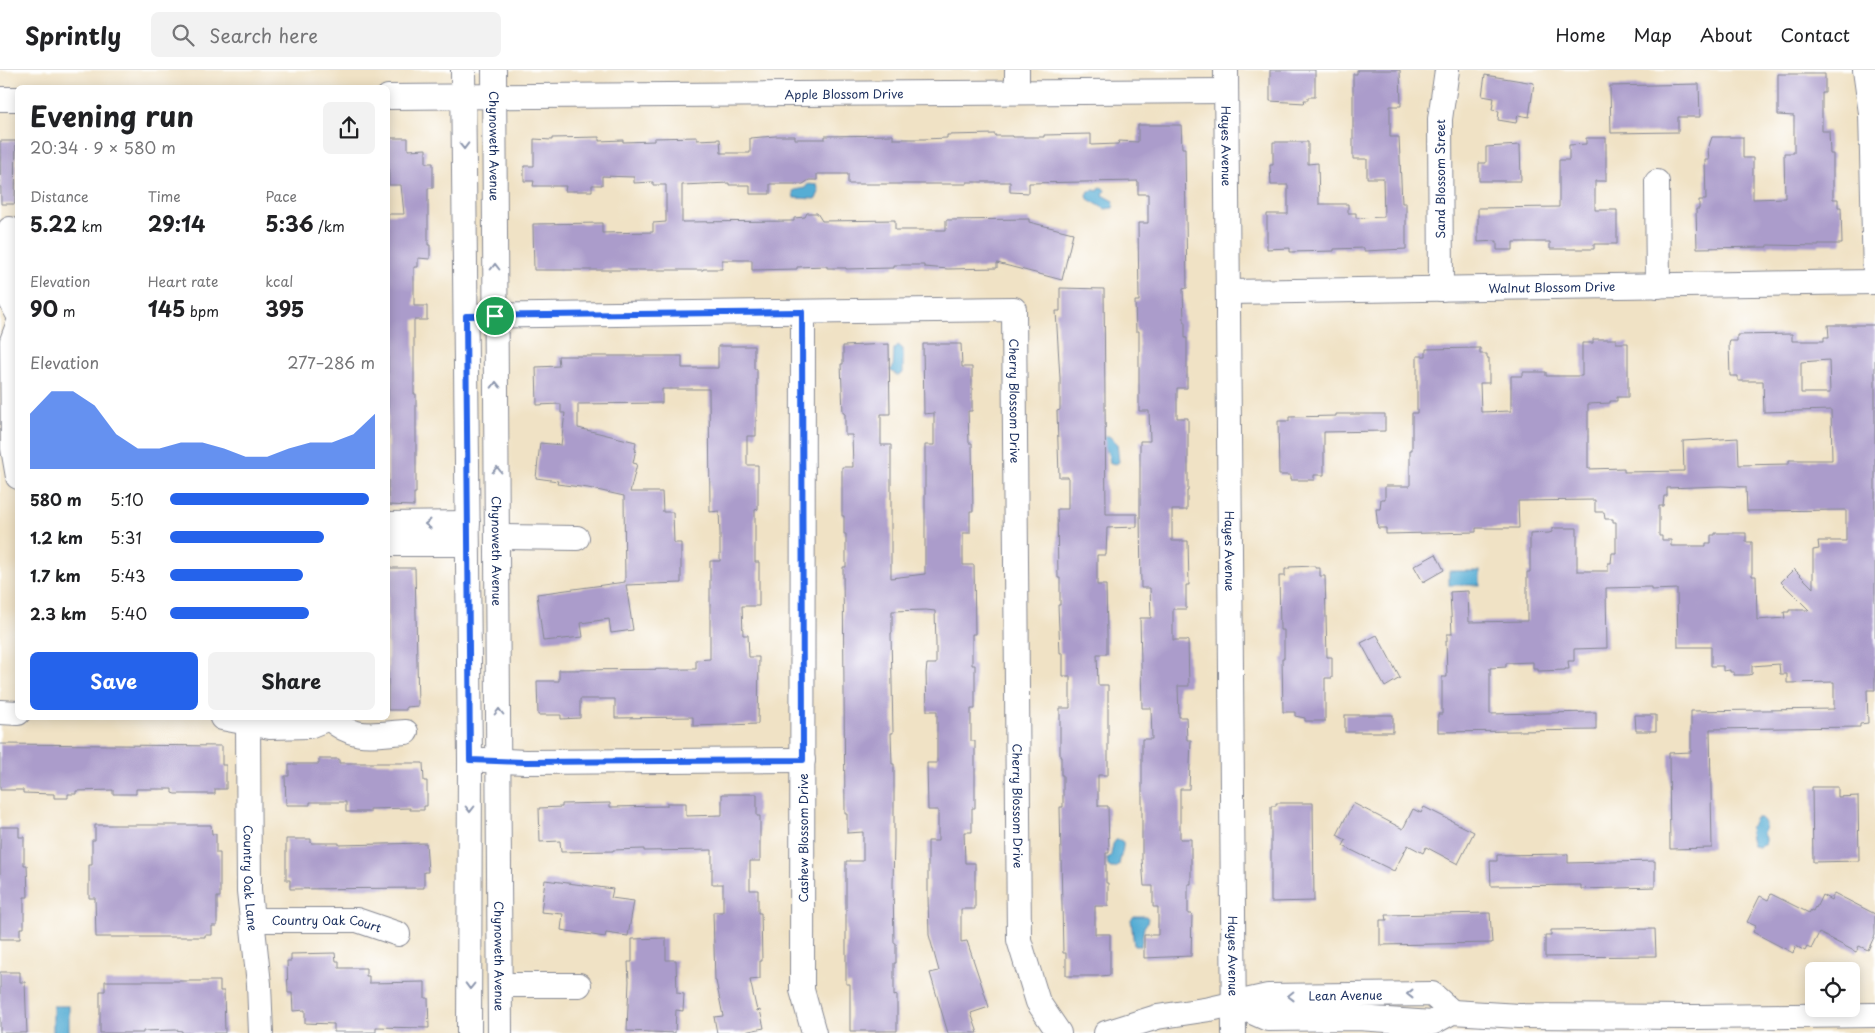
<!DOCTYPE html>
<html lang="en">
<head>
<meta charset="utf-8">
<style>
	:root { --surface:#fff; --page:#f2f2f2; --text:#202124; --muted:#757577; --line:#e0e0e0; --accent:#2563eb }
	body { margin:0; font-family:"Playpen Sans",sans-serif; background:var(--page); color:var(--text); height:100vh; display:flex; flex-direction:column; font-size:19px; white-space:nowrap }
	* { box-sizing:border-box; margin:0 }
	p { font-size:16px; color:var(--muted) }
	.icon { flex:none; width:28px; height:28px; fill:none; stroke:currentColor; stroke-width:2; stroke-linecap:round; stroke-linejoin:round }
	.map { position:relative; flex:1; overflow:hidden }
	.drawer { position:absolute; left:15px; top:15px; width:375px; height:635px; display:flex; flex-direction:column; background:var(--surface); border-radius:8px; box-shadow:0 2px 12px #0003 }
	.drawer>* { flex:none }
	.tools { position:absolute; left:1805px; top:892px; display:grid; gap:10px }
	.tools a { display:grid; place-items:center; width:55px; height:55px; border-radius:8px; background:var(--surface); box-shadow:0 2px 12px #0003; font-size:25px }
	.pin { position:absolute; display:grid; place-items:center; width:42px; height:42px; color:#fff; margin:-21px; border:2px solid #fff; border-radius:50%; box-shadow:0 1px 5px #0007 }
	.round { display:grid; place-items:center; flex:none; width:52px; height:52px; border-radius:8px; background:var(--page) }
	.headline { display:flex; align-items:center; justify-content:space-between; height:85px; padding:0 15px }
	h1 { font-size:28px; font-weight:700; line-height:38px }
	.stats { display:grid; grid-template-columns:repeat(3,1fr); gap:8px; height:85px; padding:5px 15px }
	.stats div { display:grid; align-content:center }
	.stats b { font-size:21px; font-weight:700 }
	.stats small { font-size:14px; font-weight:400 }
	.stats p { font-size:14px }
	.chart { height:140px; padding:10px 15px }
	.chart p { display:flex; justify-content:space-between }
	.chart svg { width:100%; height:90px; margin-top:5px; fill:var(--accent); opacity:.7 }
	.primary-button { display:flex; gap:10px; margin-top:auto; padding:10px 15px }
	.primary-button a { flex:1; height:58px; border-radius:8px; background:var(--accent); color:#fff; font-size:20px; font-weight:700; line-height:58px; text-align:center }
	.primary-button a+a { background:var(--page); color:var(--text) }
	ul { padding:0 15px; list-style:none; font-size:16px }
	li { display:grid; grid-template-columns:80px 60px 1fr; align-items:center; height:38px }
	li i { height:12px; border-radius:6px; background:var(--accent) }
	header { display:flex; align-items:center; gap:30px; box-sizing:border-box; height:70px; padding:0 25px; background:var(--surface); border-bottom:1px solid var(--line) }
	header strong { font-size:24px }
	nav { display:flex; gap:28px; margin-inline-start:auto; font-size:18px }
	.search { width:350px; height:45px; background:var(--page); display:flex; align-items:center; gap:12px; box-sizing:border-box; padding:0 18px; border-radius:8px; color:var(--muted); font-size:19px }
	.map>svg:first-child { display:block }
	.water { fill:#57add4; stroke:#396e99 }
	.building { fill:#ab9ccb; fill-rule:evenodd }
	.lines { fill:none; stroke-linecap:round; stroke-linejoin:round }
	.minor-casing { stroke:#868892; stroke-width:26 }
	.minor { stroke:#fff; stroke-width:24 }
	.oneway { stroke:#8d97ae }
	.route-casing { stroke:#fff; stroke-width:10 }
	.route { stroke:#2563eb; stroke-width:6 }
	.labels { text-anchor:middle; dominant-baseline:central; stroke-width:4.5; stroke-linejoin:round; paint-order:stroke }
	.street-label { font-size:12px; fill:#1b2f5e; stroke:#fff }
</style>
</head>
<body>
<header>
<strong>Sprintly</strong>
<div class="search"><svg class="icon" aria-label="search" viewBox="0 0 24 24"><circle cx="10" cy="10" r="6"/><path d="M15 15l6 6"/></svg>Search here</div>
<nav><a>Home</a><a>Map</a><a>About</a><a>Contact</a></nav>
</header>
<div class="map">
<svg width="1875" height="963" viewBox="0 0 1875 963">
	<rect width="100%" height="100%" fill="#fff"/>
	<filter id="ink" filterUnits="userSpaceOnUse"><feTurbulence type="fractalNoise" baseFrequency=".02" numOctaves="2"/><feDisplacementMap in="SourceGraphic" scale="10" xChannelSelector="R" yChannelSelector="G"/><feConvolveMatrix kernelMatrix="1 2 1 2 8 2 1 2 1" color-interpolation-filters="sRGB"/></filter>
	<filter id="wash" filterUnits="userSpaceOnUse"><feTurbulence type="fractalNoise" baseFrequency=".0096" numOctaves="4" result="noise"/><feDisplacementMap in="SourceGraphic" scale="20" xChannelSelector="R" yChannelSelector="G"/><feGaussianBlur stdDeviation="1.12" result="paint"/><feColorMatrix in="noise" values="0 0 0 0 0 0 0 0 0 0 0 0 0 0 0 0 0 1.4 0 .05"/><feComposite in="paint" operator="in"/></filter>
	<g filter="url(#wash)">
		<rect width="100%" height="100%" fill="#f0e2c5"/>
		<g class="water">
			<path d="M808 114 817 115 819 122 816 129 794 128 793 122 794 120 805 118Z"/>
			<path d="M1100 118 1105 120 1103 125 1114 131 1113 138 1105 139 1088 129 1087 125 1089 121 1094 120 1098 121Z"/>
			<path d="M898 275 903 279V303L898 306 890 300 893 298 894 279Z"/>
			<path d="M1099 366H1109L1117 373 1119 392 1116 394 1110 393 1108 383 1101 377Z"/>
			<rect x="1449" y="501" width="31" height="14"/>
			<path d="M1755 748H1761C1768 754 1764 757 1763 764L1765 768V774L1759 777 1753 776C1749 765 1749 757 1755 748Z"/>
			<path d="M1116 770H1120L1123 772C1124 779 1120 787 1119 795L1116 798H1111L1108 796 1107 789 1111 785 1113 774Z"/>
			<path d="M1134 846H1146L1148 848 1147 853 1144 857 1141 876H1134L1131 849Z"/>
			<rect x="53" y="936" width="16" height="27"/>
		</g>
		<g id="blocks">
			<g class="building">
				<path d="M1270 0H1315V27H1308V30H1304L1305 33 1270 31Z"/>
				<path d="M1357 0H1400L1401 36H1390V67H1399L1402 133H1406V179L1364 181V178L1334 179V181L1290 182V178L1267 179V144H1288V115H1271L1270 95H1273V72H1308V94L1318 93 1319 134H1348V143H1356V148L1384 147 1383 108H1367V89H1353V4H1357Z"/>
				<path d="M1778 4H1825V23H1822V61H1829L1830 84H1833V129H1838V137H1841L1842 174H1819V176L1768 175V177L1697 178 1696 139H1699V130H1706L1705 90H1709L1708 79 1712 67H1743V88H1753V129L1785 128 1784 83H1794V46L1778 45Z"/>
				<path d="M1485 5 1534 13 1529 47 1518 45 1516 53 1498 50 1499 41 1492 40 1494 28 1482 26Z"/>
				<path d="M1699 14 1700 47H1678V62L1611 63 1610 16Z"/>
				<path d="M1138 55H1181L1182 78H1185L1187 218 1183 219 1184 251H1185V268H1187V318H1177V348H1188V421H1187V440H1172V471H1188L1189 515H1186V539H1173V570H1188L1189 616H1178L1179 647H1186L1187 670H1191L1189 719H1180V769H1191V814H1188V844H1192L1191 886 1144 888V865H1158V837H1153V816H1144L1142 789V669H1152L1151 638H1142L1140 548H1151L1150 518H1141L1140 444V371H1150L1149 341H1139V261H1136L1135 231H1139L1138 153H1148V124H1138V111L1029 113V123L1010 122V112H967V114H848V104H817V110H809L803 114H770V124H750V115H729V113L682 115V152L794 151V148L805 147 807 143H817L822 151 895 150V160H946V150L1029 149V152L1073 163 1062 210 997 193V198L948 199 924 197V195H894V198L846 199V198H827V196L797 197V199L752 200V190H722V199H703V200H534L533 154 602 153V163L653 162V153L666 152V115H653V112L634 113V107L602 106V115H592V121H565L566 116H533L534 111H524V96H534V69L552 70V68L599 67V71L623 70V72L654 71V68L697 67V70L720 69 721 83H750V68L776 66H795V69H825V66L893 65V69H924L947 68V65L995 64V66H1013V67H1044V65L1091 64V75L1118 74 1119 71 1138 72Z"/>
				<path d="M388 68H408V80L426 79V93H433V118H428V175H430V189L418 188V197H414V236H427V250H414V324H416V423H414V436L388 435V144H404L401 115H389Z"/>
				<path d="M1586 68H1606V111H1595V140H1617V174H1594V179H1550V172H1513V180H1497V171L1478 172V138L1559 137V90H1569V75L1586 74Z"/>
				<path d="M0 71H16L15 134H1Z"/>
				<path d="M1520 75 1521 111H1479V93H1486V77Z"/>
				<path d="M1060 218 1104 219 1106 444H1137V457L1107 458 1106 485H1097V515H1106L1107 564V584H1097L1098 615H1108V705H1098V736H1108L1109 783H1106V813H1108V836H1095V864H1110V905L1101 906H1066V883H1063L1060 737H1063V705H1061V687H1060V638H1070V606H1063V583H1060L1058 535H1060V508H1058L1057 439H1068V407H1059L1057 341 1060 340V308L1056 241H1060Z"/>
				<path d="M1828 255H1875V620H1867L1868 653 1860 654V657L1710 659 1712 778 1670 779 1669 683 1691 682V641L1834 639V612L1787 613V604H1780L1779 594 1752 596V604L1748 605H1734V602H1730V600L1723 601V596H1711V577H1678L1677 519 1651 520V517L1606 518 1607 578 1574 579V591H1568L1569 599H1565V600L1538 601V599H1533V592L1506 593V597L1490 598V644L1596 642V660L1438 662V644H1442V607H1447L1446 571H1447V564H1452L1450 522 1468 521 1469 552 1527 551V502H1530V464L1549 463 1552 462V458H1577V501H1608V493H1611L1612 483H1616V452H1613V449H1605L1604 442H1595V430L1518 431 1519 458H1476V462L1386 464V458H1378L1376 439H1380L1381 429H1385V416H1410V380H1412V343H1417V286H1426V279L1480 278V284H1487V288H1489V313H1480L1481 342 1511 341V306H1523V302H1546V306H1582V273H1593V269H1616V273H1628V327H1617V331H1610V333L1588 334V399L1624 398V402L1684 401 1683 371 1721 369 1738 368 1739 395 1789 394V390H1832L1831 340 1764 342 1763 311H1738V306H1730L1729 274 1730 271H1737V265L1792 264V271H1824V267H1829ZM1829 290 1830 323H1801V292ZM1721 416 1746 417 1747 441 1846 440V471H1818L1819 479 1813 480V518L1794 499 1781 512 1809 540H1789V542H1784L1785 548 1757 550 1756 506H1752V472H1746V463H1715V465H1711V473H1706V476H1671V470H1662V466H1659V436H1663L1664 426H1667V418Z"/>
				<path d="M889 274 890 344H881V375H891V508L925 504V375H934V343L924 344 923 274H961L962 297H972V341H968L969 373H972L973 441H970V463H963V495H974L975 564H972V595H975V639H971V671H975V738H972V762H964L965 793H975V839H961V872L967 871 989 937 971 943 978 963H948L930 903 939 901 929 865 928 826V771H938V740H928L927 693H937V641H927L926 603 927 594H936V574L935 541 926 540 892 541V563H891L893 663H891L892 694H894V771L893 814 894 873H896V893H894V926L897 925V961H850V914H846V791H863V762L847 763V744H845L843 497H846V464H844V446H842V397H853L852 365H845V343H843L841 294H843V276Z"/>
				<path d="M718 276H754V299H757V347H756V366H747V395H758V439L755 440V492H759V536H742L743 565H748L749 587H759L758 654 693 656V647L615 648V629H580V648L561 649V645H538L537 611H559V600L696 599V590L710 589V491H720V463L719 441 710 442 709 319H662V333L578 334V358L636 372 635 379H636L633 393 637 394 630 422H662L663 442H673L674 473H681V513L626 515 633 560 611 563 609 549 581 553 583 567 543 571 537 524 625 512 624 426 588 418 557 414 558 411 536 408 540 373 561 375 565 343H561V334L537 335 536 297 559 296 558 286H682V298H718Z"/>
				<path d="M1336 344H1385V361L1324 362V405H1314V410H1290V405H1279L1278 351H1289V347L1336 346Z"/>
				<path d="M1436 484 1444 500 1423 512 1414 496Z"/>
				<path d="M1315 496V498H1320V506H1325L1327 587H1332V608H1325V651H1305V648L1295 646V642H1283L1282 588H1284V560H1280L1279 506H1285V499H1289V497Z"/>
				<path d="M388 498H415L418 636 406 637V640H388Z"/>
				<path d="M1377 565 1400 608 1385 617 1361 573Z"/>
				<rect x="1345" y="645" width="48" height="17"/>
				<path d="M1635 645H1656V661H1636Z"/>
				<path d="M0 674 222 676V695H226V719H215V724H175L172 723V719H136V724H113V720L76 721V724H68V728H54V724L23 723V720H0Z"/>
				<path d="M319 689H339V693H423L424 711H427V736H424V740H410V738L370 739V742H346V732H310V735H286L285 706H289V694H319Z"/>
				<path d="M1812 717H1838V727L1858 726 1859 791 1813 792Z"/>
				<path d="M722 724H757V746H760V791H750V820H758V843H761L762 891H760V909L750 910 757 941 760 940 764 958 739 963H717L714 947 723 946 716 911H715L713 842H723V814H712V780L644 781V779L613 780V781L561 782 560 771 540 772 539 738 562 737V734L610 733V737L667 736V733H686V746L722 745Z"/>
				<path d="M1276 733H1313L1314 831 1271 832V736H1276Z"/>
				<path d="M1353 733 1403 759 1413 739 1421 743 1424 737 1474 762 1458 794 1426 777 1423 783 1408 775 1394 801 1343 776 1346 770 1337 765Z"/>
				<path d="M95 755H211L212 764H216V783H220V827H217V856H212V865H205V867H96L95 828H89V795H92V770H95Z"/>
				<path d="M0 757H19V767H24V795H27L28 827H24V858H20V869H0Z"/>
				<path d="M286 769H311V773H339V775L426 773 428 802H424V818L290 819V810H286Z"/>
				<path d="M1568 784V793L1655 791V817L1581 819V815L1491 816 1490 791H1497V785Z"/>
				<path d="M545 810 613 819 611 828 634 831 628 866 606 863 605 867 561 860 563 844 541 842Z"/>
				<path d="M1834 823 1875 844V865L1868 880 1859 876 1856 882 1819 863 1811 879 1807 877 1805 881 1796 876 1793 883 1753 862 1756 856 1747 852 1760 826 1768 830 1771 824 1809 843 1811 840 1813 841 1815 837 1816 838 1822 825 1831 830Z"/>
				<path d="M1490 843 1492 873 1380 875V850H1387L1386 845Z"/>
				<path d="M1655 859 1656 886 1545 887V866H1551V860Z"/>
				<path d="M666 868V890H676L677 923 684 924 683 941 676 940 675 963 627 961 629 911 628 892H632V869Z"/>
				<path d="M335 883 336 891H339V898H366V906H369V913L425 912V928H428L429 958 376 957V962H334V954L305 953V940L293 941 292 923H288L287 891H291V884Z"/>
				<path d="M0 902H20V912H25L27 963H0Z"/>
				<path d="M105 911H220V921H224L225 963H182V961L176 960 143 961V963H100V921H105Z"/>
			</g>
		</g>
	</g>
	<g filter="url(#ink)">
		<use href="#blocks" fill-opacity="0" stroke="#868892" stroke-width="1"/>
		<g class="lines">
			<defs>
				<g id="minor">
					<path d="M463 0 470 690 469 963"/>
					<path id="s1" d="M494 0 500 963"/>
					<path d="M1017 0V22"/>
					<path id="s2" d="M1226 0 1234 963"/>
					<path d="M1865 0 1871 43 1875 206"/>
					<path id="s3" d="M388 27 1226 21"/>
					<path d="M0 29H18"/>
					<path d="M1657 112 1658 216"/>
					<path d="M10 159V229L18 244"/>
					<path d="M1441 219 1440 49 1447 0"/>
					<path id="s4" d="M1228 222 1875 212"/>
					<path d="M803 242 802 920 814 963"/>
					<path id="s5" d="M466 246 1014 239 1019 870 1038 932 1059 963"/>
					<path d="M18 255 12 271 13 378 18 407"/>
					<path d="M388 454 468 453"/>
					<path d="M497 467 577 468"/>
					<path d="M388 474H467"/>
					<path d="M0 642 18 643"/>
					<path d="M222 648 270 657 309 656 329 648C354 671 374 664 406 662"/>
					<path id="s6" d="M248 653 249 821 259 914 261 963"/>
					<path d="M484 690 525 692 803 690"/>
					<path id="s7" d="M253 850H357L398 864"/>
					<path d="M501 915H579"/>
					<path d="M1234 934 1268 949 1358 948 1432 953 1452 942 1519 946 1695 947 1875 945"/>
					<path id="s8" d="M1106 963 1157 947 1210 939 1268 926 1432 924 1452 942"/>
				</g>
			</defs>
			<use href="#minor" class="minor-casing"/>
			<use href="#minor" class="minor"/>
		</g>
		<defs><path id="oneway-chevron" d="M-2-3.5L2.5 0L-2 3.5" fill="none" stroke-width="1.6" stroke-linecap="round" stroke-linejoin="round" transform="scale(1.25)"/></defs>
		<g class="oneway">
			<use href="#oneway-chevron" transform="translate(464 76) rotate(89)"/>
			<use href="#oneway-chevron" transform="translate(495 197) rotate(-90)"/>
			<use href="#oneway-chevron" transform="translate(496 315) rotate(-91)"/>
			<use href="#oneway-chevron" transform="translate(497 400) rotate(-90)"/>
			<use href="#oneway-chevron" transform="translate(428 454) rotate(-180)"/>
			<use href="#oneway-chevron" transform="translate(499 642) rotate(-90)"/>
			<use href="#oneway-chevron" transform="translate(470 739) rotate(90)"/>
			<use href="#oneway-chevron" transform="translate(470 916) rotate(91)"/>
			<use href="#oneway-chevron" transform="translate(1410 924) rotate(180)"/>
			<use href="#oneway-chevron" transform="translate(1291 926) rotate(179)"/>
		</g>
	</g>
	<g class="lines" filter="url(#ink)">
		<defs>
			<path id="route" d="M802 242 803 690 525 692 470 690 466 246Z"/>
		</defs>
		<use href="#route" class="route-casing"/>
		<use href="#route" class="route"/>
	</g>
	<g class="labels">
		<g class="street-label">
			<text stroke="none"><textPath href="#s3" startOffset="456">Apple Blossom Drive</textPath></text>
			<text stroke="none"><textPath href="#s1" startOffset="76">Chynoweth Avenue</textPath></text>
			<text stroke="none"><textPath href="#s2" startOffset="76">Hayes Avenue</textPath></text>
			<text transform="translate(1440 109) rotate(-90)">Sand Blossom Street</text>
			<text stroke="none"><textPath href="#s4" startOffset="324">Walnut Blossom Drive</textPath></text>
			<text stroke="none"><textPath href="#s5" startOffset="640">Cherry Blossom Drive</textPath></text>
			<text stroke="none"><textPath href="#s2" startOffset="481">Hayes Avenue</textPath></text>
			<text stroke="none"><textPath href="#s1" startOffset="481">Chynoweth Avenue</textPath></text>
			<text stroke="none"><textPath href="#s5" startOffset="1045">Cherry Blossom Drive</textPath></text>
			<text transform="translate(803 768) rotate(-90)">Cashew Blossom Drive</text>
			<text stroke="none"><textPath href="#s6" startOffset="155">Country Oak Lane</textPath></text>
			<text stroke="none"><textPath href="#s7" startOffset="74">Country Oak Court</textPath></text>
			<text stroke="none"><textPath href="#s1" startOffset="886">Chynoweth Avenue</textPath></text>
			<text stroke="none"><textPath href="#s2" startOffset="886">Hayes Avenue</textPath></text>
			<text stroke="none"><textPath href="#s8" startOffset="244">Lean Avenue</textPath></text>
		</g>
	</g>
</svg>
<div class="tools">
<a><svg class="icon" aria-label="locate" viewBox="0 0 24 24"><circle cx="12" cy="12" r="6"/><path d="M12 2v4M12 18v4M2 12h4M18 12h4"/></svg></a>
</div>
<div class="pin" style="left:495px;top:246px;background:#1e9e55"><svg class="icon" aria-label="arrive" viewBox="0 0 24 24"><path d="M6 21V4h12l-3 4 3 4H6"/></svg></div>
<section class="drawer">
<div class="headline"><div><h1>Evening run</h1><p>20:34 · 9 × 580 m</p></div><a class="round"><svg class="icon" aria-label="share" viewBox="0 0 24 24"><path d="M12 15V3M7 8l5-5 5 5M5 13v7h14v-7"/></svg></a></div>
<div class="stats">
<div><p>Distance</p><b>5.22<small> km</small></b></div>
<div><p>Time</p><b>29:14</b></div>
<div><p>Pace</p><b>5:36<small> /km</small></b></div>
</div>
<div class="stats">
<div><p>Elevation</p><b>90<small> m</small></b></div>
<div><p>Heart rate</p><b>145<small> bpm</small></b></div>
<div><p>kcal</p><b>395</b></div>
</div>
<div class="chart"><p><span>Elevation</span>277–286 m</p>
<svg viewBox="0 0 160 44" preserveAspectRatio="none"><path d="M0 44V17L10 6L20 6L30 13L40 27L50 34L60 34L70 31L80 31L90 34L100 38L110 38L120 34L130 31L140 31L150 27L160 17V44z"/></svg>
</div>
<ul>
<li><b>580 m</b>5:10<i style="width:97%"></i></li>
<li><b>1.2 km</b>5:31<i style="width:75%"></i></li>
<li><b>1.7 km</b>5:43<i style="width:65%"></i></li>
<li><b>2.3 km</b>5:40<i style="width:68%"></i></li>
</ul>
<div class="primary-button"><a>Save</a><a>Share</a></div>
</section>
</div>
</body>
</html>
